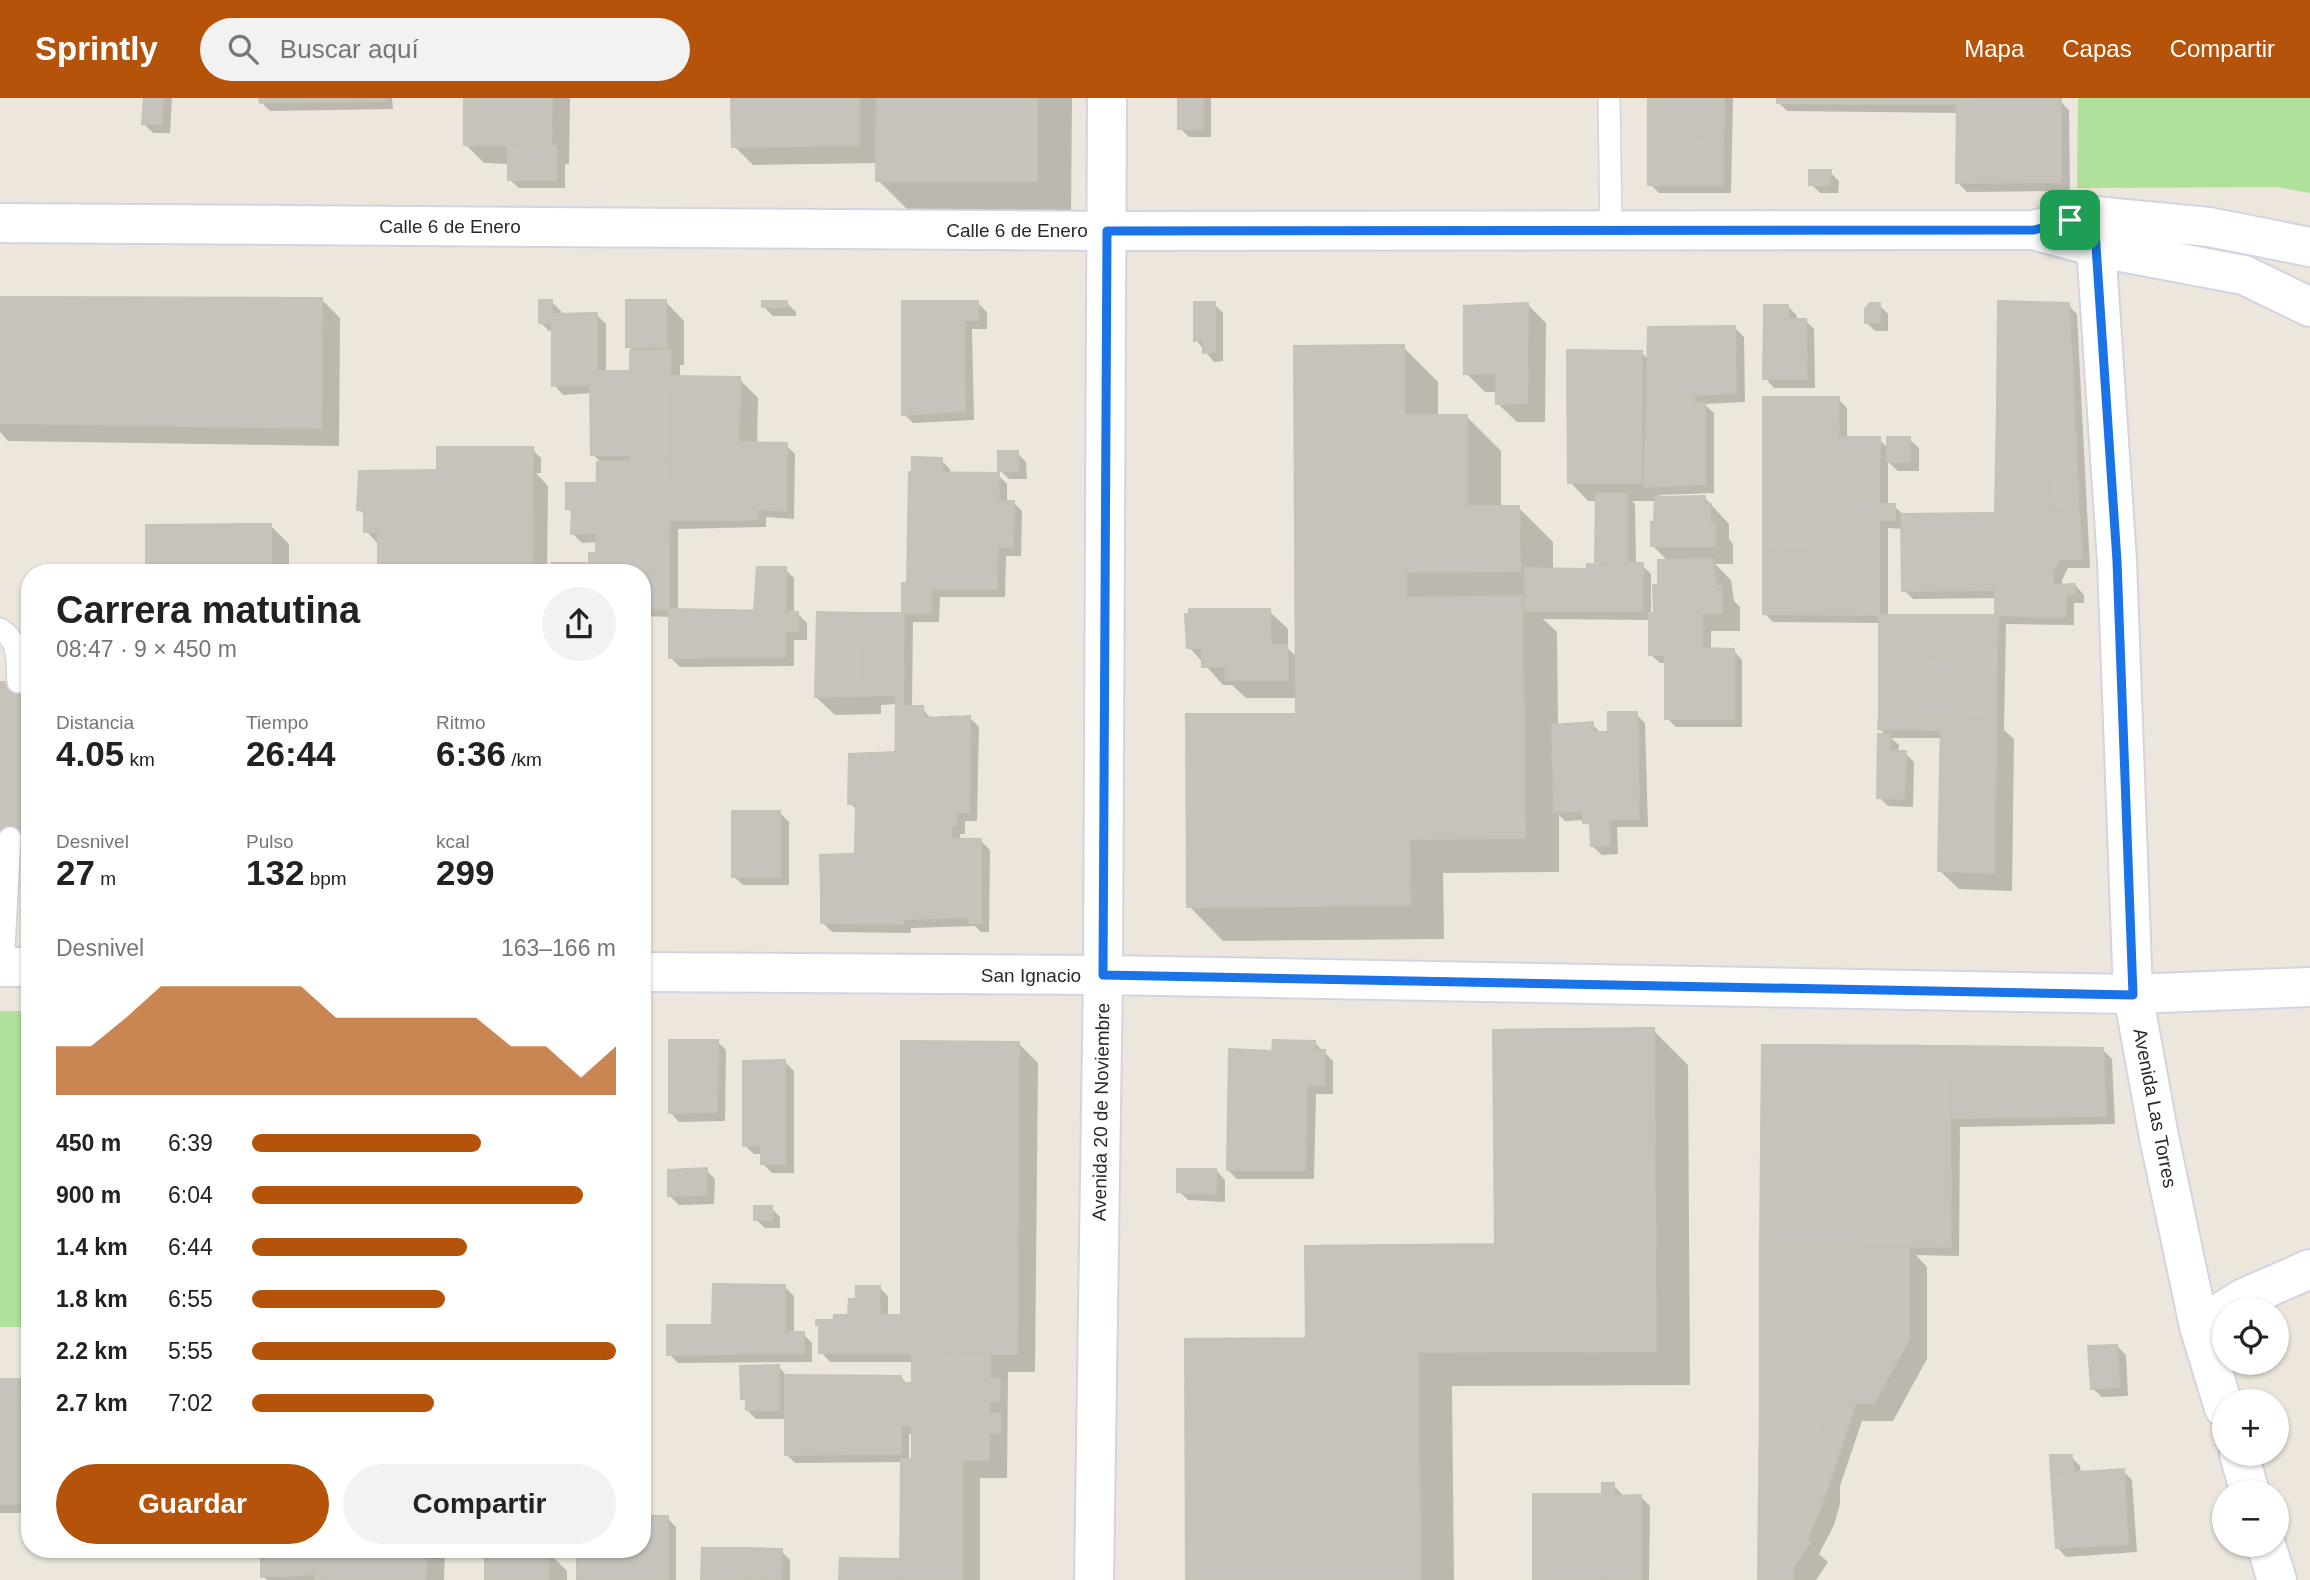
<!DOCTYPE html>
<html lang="es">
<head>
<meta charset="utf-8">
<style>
	:root { --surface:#fff; --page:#f2f2f2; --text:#222; --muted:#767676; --accent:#b45309 }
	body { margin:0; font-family:Helvetica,sans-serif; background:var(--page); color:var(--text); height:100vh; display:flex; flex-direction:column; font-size:26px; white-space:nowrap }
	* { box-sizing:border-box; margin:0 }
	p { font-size:23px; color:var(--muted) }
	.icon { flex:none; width:38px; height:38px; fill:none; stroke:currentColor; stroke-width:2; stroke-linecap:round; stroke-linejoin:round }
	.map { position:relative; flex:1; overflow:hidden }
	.sheet { position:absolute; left:21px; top:466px; width:630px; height:994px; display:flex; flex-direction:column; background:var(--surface); border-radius:28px; box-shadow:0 2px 5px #0004 }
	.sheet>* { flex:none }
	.controls { position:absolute; left:2212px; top:1200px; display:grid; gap:14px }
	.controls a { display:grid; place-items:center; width:77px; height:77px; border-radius:50%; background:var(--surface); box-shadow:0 2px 5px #0004; font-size:35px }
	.pin { position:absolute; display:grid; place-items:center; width:60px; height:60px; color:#fff; margin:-30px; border-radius:14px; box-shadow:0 4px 10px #0006 }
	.round { display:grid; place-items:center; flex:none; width:74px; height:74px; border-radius:37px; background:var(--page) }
	.head { display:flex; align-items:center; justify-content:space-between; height:119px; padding:0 35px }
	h1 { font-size:38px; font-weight:600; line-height:52px }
	.figures { display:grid; grid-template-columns:repeat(3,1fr); gap:10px; height:119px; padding:7px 35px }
	.figures div { display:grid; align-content:center }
	.figures b { font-size:35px; font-weight:600 }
	.figures small { font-size:19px; font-weight:400 }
	.figures p { font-size:19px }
	.chart { height:196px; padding:14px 35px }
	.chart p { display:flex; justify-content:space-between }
	.chart svg { width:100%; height:126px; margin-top:7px; fill:var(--accent); opacity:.7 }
	.primary-button { display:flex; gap:14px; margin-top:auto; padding:14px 35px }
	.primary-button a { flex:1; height:80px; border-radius:42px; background:var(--accent); color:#fff; font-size:28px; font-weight:600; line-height:80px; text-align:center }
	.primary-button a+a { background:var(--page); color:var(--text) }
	ul { padding:0 35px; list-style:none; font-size:23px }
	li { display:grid; grid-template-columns:112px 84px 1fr; align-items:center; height:52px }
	li i { height:18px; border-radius:9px; background:var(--accent) }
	header { display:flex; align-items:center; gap:42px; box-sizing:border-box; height:98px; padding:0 35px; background:var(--accent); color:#fff }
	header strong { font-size:33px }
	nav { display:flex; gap:38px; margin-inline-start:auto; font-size:24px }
	.search { width:490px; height:63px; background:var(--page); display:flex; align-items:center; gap:18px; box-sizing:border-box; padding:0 24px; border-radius:38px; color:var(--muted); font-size:26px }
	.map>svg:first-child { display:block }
	.green { fill:#afe19a }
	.shadow { fill:#0003; fill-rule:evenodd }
	.building { fill:#c7c3bc; stroke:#c7c2b6; stroke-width:2 }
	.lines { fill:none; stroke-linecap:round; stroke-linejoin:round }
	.lane-casing { stroke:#d2d4e2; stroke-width:24 }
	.street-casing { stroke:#d2d4e2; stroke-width:42 }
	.secondary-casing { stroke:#d2d4e2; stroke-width:42 }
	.lane { stroke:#fff; stroke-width:21 }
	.street { stroke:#fff; stroke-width:38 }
	.secondary { stroke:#fff; stroke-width:38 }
	.route-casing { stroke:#fff; stroke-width:14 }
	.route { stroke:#1a73e8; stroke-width:9 }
	.labels { text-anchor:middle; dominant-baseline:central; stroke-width:5; stroke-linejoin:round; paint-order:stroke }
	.street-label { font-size:19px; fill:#2a2a2a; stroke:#fff }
</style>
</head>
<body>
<header>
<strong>Sprintly</strong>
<div class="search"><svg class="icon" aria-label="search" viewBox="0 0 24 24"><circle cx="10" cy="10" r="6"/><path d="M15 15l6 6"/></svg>Buscar aquí</div>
<nav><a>Mapa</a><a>Capas</a><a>Compartir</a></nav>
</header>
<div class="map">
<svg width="2310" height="1482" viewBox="0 0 2310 1482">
	<rect width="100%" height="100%" fill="#ece6dc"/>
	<g class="green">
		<path d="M2078 0H2310V95L2276 89 2077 90Z"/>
		<rect x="0" y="913" width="30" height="316"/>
	</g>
	<g class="shadow">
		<path d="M146 0H172L170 35H153L144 26Z"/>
		<path d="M261 0H392L393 11 270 13 261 4Z"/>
		<path d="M466 0H570L569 66H565V90H519L509 81 510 66 484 65 465 46Z"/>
		<path d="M733 0H1072L1071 117H913L878 82V65L753 67 734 48Z"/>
		<path d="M1180 0H1211V39H1189L1180 30Z"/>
		<path d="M1649 0H1733L1731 95H1659L1650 86Z"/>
		<path d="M1778 0H1966V2L2060 3 2069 12 2070 93 1967 94 1958 85 1959 15 1787 13 1778 4Z"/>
		<path d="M1830 74 1839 83 1838 95H1820L1811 86Z"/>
		<path d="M3 201H321L340 220 339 348 8 343 0 334V226Z"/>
		<path d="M552 204 561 213V218L597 217 606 226V275L632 274V253L628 248 666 204 684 223V267H680V280L739 281 758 300 757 347H786L795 356 794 421 766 419V429L678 431V513L756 514 785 471 794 480V516H798L807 525V542H794V568L680 569 671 560V519L642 518V474H554V467H586L591 472V457H598V444L582 445 573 436 574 417 567 410 598 387 602 365 593 357 592 295 563 297 554 287V233H549L540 224Z"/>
		<path d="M787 205 796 214V218H773L764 209Z"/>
		<path d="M904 205H978L987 214V231H972L974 322 913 325 904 316Z"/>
		<path d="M1214 206 1223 215V263L1214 264 1196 242Z"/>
		<path d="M1528 207 1546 225 1545 324H1517L1498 306V294H1485L1466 275Z"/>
		<path d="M1879 207 1888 216V233H1875L1866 224Z"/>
		<path d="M2068 207 2077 216 2090 470H2068L2062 482V489L2075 487 2084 497V505H2074V527L2006 526 2004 632 2014 641 2012 793 1959 791 1940 773 1942 640H1891L1899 647 1898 655H1905L1914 664 1913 709 1888 708 1879 699 1887 638 1880 631 1881 525 1773 524 1764 515 1765 301H1838L1847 310V341H1879L1888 350 1909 341 1919 350V373H1898L1888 364V408H1894L1904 417 1997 416ZM1888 430 1903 431 1904 492 1913 501 1996 500V519H1888Z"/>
		<path d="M1788 208 1797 218 1796 222H1805L1814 231 1815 290H1774L1765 280Z"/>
		<path d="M1735 230 1744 239 1745 304 1704 306 1714 315V395L1659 397V401L1705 400 1729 426V441L1733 446V466H1715L1731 482 1734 503 1740 509V533H1711V552H1733L1742 562V629H1676L1667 620V565H1660L1650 556V522L1543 521 1557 534 1558 628 1592 626 1602 636H1609L1636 616 1645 625 1648 729H1617L1618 756 1602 757 1592 748V731L1585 722 1565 723 1559 717V774L1443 775 1444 841 1223 843 1189 808 1298 617V600H1246L1232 587H1223L1189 549 1269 513 1288 531V551L1298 560 1403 249 1438 284V318H1466L1501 353V409H1518L1553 444V472L1589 473 1602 468 1597 463 1598 403H1588L1570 384 1641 254 1649 262ZM1632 403H1656L1653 448 1669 464 1660 489 1656 517H1651V476L1642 467 1636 466 1635 406Z"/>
		<path d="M532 351 541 360V375H536L548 388 547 474H386L380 469V448L366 433V418L359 411 436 374 439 377Z"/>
		<path d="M1017 355 1026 364 1027 381H1009L1000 372Z"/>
		<path d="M914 361 941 362 950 371V376L998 377 1007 386V404H1013L1022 413 1021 458H1006L1005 499H940L939 524H913L912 610H922L931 621 970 620 979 629 977 723H965V736H960V743H981L990 752 989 834H981L975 828 911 830V835L832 834 823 825 857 758 858 713 850 705 851 657 897 655 898 606 881 607V616L835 617 816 599 904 517V487H909Z"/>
		<path d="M271 428 289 446V474H148V429Z"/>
		<path d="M0 585 30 587V749L0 747Z"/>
		<path d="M779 714 789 724V787H743L733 778Z"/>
		<path d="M1653 932 1688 967 1690 1287 1452 1288 1454 1482H1188L1308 1242 1496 1148Z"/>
		<path d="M717 943 726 952 725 1023 679 1024 670 1014Z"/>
		<path d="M1315 945 1333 963V996H1316L1314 1081H1237L1228 1072 1274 955Z"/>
		<path d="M1019 946 1038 965 1035 1274H1008L1007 1380H980V1482H841L902 1463V1364L795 1365 786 1356 787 1321H756L747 1312V1305L743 1300 779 1269 788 1279H901L907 1286H914L912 1264H830L821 1254V1230L818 1227 850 1219 857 1203 879 1189 888 1198V1219H903ZM909 1336H914V1364L909 1363Z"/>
		<path d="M1764 948 2103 952 2112 961 2115 1026 1960 1029 1959 1158 1916 1157 1927 1169V1261L1893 1323H1862L1840 1388V1406L1834 1427 1819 1456 1828 1464 1816 1482H1760Z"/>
		<path d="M785 964 794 973V1075H772L763 1066V1056H754L744 1047Z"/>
		<path d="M706 1072 715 1081 714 1106 679 1107 670 1098Z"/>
		<path d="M1216 1072 1225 1082V1104L1188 1102 1179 1093Z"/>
		<path d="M771 1110 780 1119V1130H765L755 1121Z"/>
		<path d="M785 1189 794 1198V1236H803L812 1245V1264L678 1265 669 1256Z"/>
		<path d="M2117 1248 2126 1257 2128 1298 2102 1299 2092 1290Z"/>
		<path d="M0 1282 30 1283V1415H0Z"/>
		<path d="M2071 1359 2080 1368 2081 1376 2123 1373 2132 1382 2137 1454 2066 1459 2057 1449Z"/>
		<path d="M1613 1387 1622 1396V1400L1641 1399 1650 1408 1649 1482H1535Z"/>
		<path d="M667 1420 676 1429V1482H578V1451H642Z"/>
		<path d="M263 1451H445L444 1482H267L263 1478Z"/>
		<path d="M487 1451H567V1453H547L567 1473V1482H487Z"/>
		<path d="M781 1453 790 1462V1482H703Z"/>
	</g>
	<g class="building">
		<path d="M144 0H163L161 26H142Z"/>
		<path d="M259 0H271V4L260 5Z"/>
		<path d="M271 0H384V3L271 4Z"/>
		<path d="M464 0H552L551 48 464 47Z"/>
		<path d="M731 0H859V47L732 49Z"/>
		<path d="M877 0H1037V83H876Z"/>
		<rect x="1178" y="0" width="25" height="31"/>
		<path d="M1648 0H1724L1723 40 1648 39Z"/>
		<path d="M1777 0H1882V6L1777 5Z"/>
		<rect x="1882" y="0" width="75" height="6"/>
		<path d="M1957 0 2061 1V84L1956 85Z"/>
		<path d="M1648 39 1723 40V87H1648Z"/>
		<rect x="508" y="48" width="48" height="34"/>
		<path d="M1809 72H1831L1829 87H1809Z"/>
		<path d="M1 199 322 200 321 330 0 325Z"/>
		<rect x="539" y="202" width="13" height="23"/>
		<rect x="626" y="202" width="40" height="47"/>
		<rect x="762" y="203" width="25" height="6"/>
		<path d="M902 203H978V222H964L965 313 902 317Z"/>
		<path d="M1998 203 2069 205 2074 310H1997Z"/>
		<path d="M1194 204H1215V254L1203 255V241L1194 243Z"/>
		<path d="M1528 205 1527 305 1496 306V275L1464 276V208Z"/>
		<path d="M1870 205H1880V224L1865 225V211Z"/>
		<path d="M1764 207H1777L1776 221H1764Z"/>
		<path d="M1777 207H1788V221H1776Z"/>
		<path d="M597 215V286L552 288V216Z"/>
		<path d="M1764 221H1806L1807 281H1763Z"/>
		<path d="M1735 228 1736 295 1647 299 1648 229Z"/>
		<path d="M1404 247V317H1467V408H1519L1520 473 1406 474V500L1522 498 1525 740 1409 741 1410 807 1187 809 1186 616H1296L1294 248Z"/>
		<path d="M671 252 670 363 631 364 632 318H638L637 273H630V253Z"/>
		<path d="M1567 252 1642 253 1641 385H1568Z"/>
		<path d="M597 273H637L638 318H632V357H591L590 286H597Z"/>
		<path d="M671 278 740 279 738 367H704V357H671V325H694L693 312H682V303H671Z"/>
		<path d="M1694 298V305H1705V386L1644 389 1647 299Z"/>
		<path d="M1763 299H1839L1838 400 1763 402Z"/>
		<path d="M671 303H682V312H693L694 325H671Z"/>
		<path d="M1997 310H2048L2050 413 1995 415Z"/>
		<path d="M2048 310H2074L2079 412 2050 413Z"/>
		<path d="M1838 339H1880L1879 399 1838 400Z"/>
		<rect x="1887" y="339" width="23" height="25"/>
		<path d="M739 344 787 345 786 413 757 411 758 421 740 422Z"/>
		<path d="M437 349H533L532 470H529L530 367 437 366Z"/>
		<path d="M998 353H1018L1019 373H998Z"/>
		<path d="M671 357H704V367H739L740 422H676V397H670Z"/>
		<path d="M912 359 942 360V374H912Z"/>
		<path d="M670 363 669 474H596L597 364Z"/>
		<path d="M437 366 530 367 529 470H487L489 436 470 435 469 452 452 470 378 469V434H364V407L436 408Z"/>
		<path d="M436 372V408L364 407V412H357L359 373Z"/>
		<path d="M909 374 999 375 997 491H907Z"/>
		<path d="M566 385H597L596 435 571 436 572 411H566Z"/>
		<path d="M1596 396H1627V464H1595Z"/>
		<rect x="670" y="397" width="6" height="25"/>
		<path d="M1705 398V406H1711L1710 425H1715V448H1651V424H1654L1655 399Z"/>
		<path d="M1879 399V452L1763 453V402Z"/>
		<path d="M998 403H1014L1013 449H997Z"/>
		<rect x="1879" y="406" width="16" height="16"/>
		<path d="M2079 412 2082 461H2045V413Z"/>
		<path d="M2045 413V461H1995V415Z"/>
		<path d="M1995 415V492L1902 493 1901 416Z"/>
		<path d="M271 426V474H146V427Z"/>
		<path d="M470 435 489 436 487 470H452L469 452Z"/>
		<path d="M1879 452V517L1763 516V453Z"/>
		<rect x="589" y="455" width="7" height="19"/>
		<path d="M1713 461 1716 488H1721L1722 515H1654L1653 487H1658V462Z"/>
		<path d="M1995 461H2045V519L1995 517Z"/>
		<path d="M2045 461H2059L2053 473V487L2075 486V496H2066L2065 519H2045Z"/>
		<path d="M1609 464 1643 465 1642 513H1606Z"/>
		<rect x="552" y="465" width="34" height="9"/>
		<path d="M1587 466 1609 467 1606 513H1525V470L1587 471Z"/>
		<path d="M757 469H786L785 513H754Z"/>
		<path d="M669 474V511L642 510V476Z"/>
		<path d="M902 485H907V491H931V515H902Z"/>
		<path d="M669 511 785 513V559L669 560Z"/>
		<path d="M1189 511H1270L1271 547H1287L1288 582H1225L1226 568 1202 569V550H1187L1185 516H1189Z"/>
		<rect x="785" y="514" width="13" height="19"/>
		<path d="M817 514 862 515 863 598 815 599Z"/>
		<path d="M862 515H904L903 597 863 598Z"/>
		<path d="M1649 515H1702V550L1734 551V621H1665V557H1649Z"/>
		<path d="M1879 517H1998L1997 558 1879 561Z"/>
		<path d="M1997 558 1996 621 1879 618V561Z"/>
		<path d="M0 584 30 585V741L0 739Z"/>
		<path d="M896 597H903V826L821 825V795L881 792 879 755 855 756 856 709 895 710Z"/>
		<rect x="903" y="608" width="20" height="28"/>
		<path d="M1608 614H1637L1638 634H1608Z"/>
		<path d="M970 618 969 714 905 718 903 716V636H923V620Z"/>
		<path d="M1879 618 1941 620V632L1878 631Z"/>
		<path d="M1941 620 1996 621 1994 775 1938 773Z"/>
		<path d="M1593 624V634H1638L1639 721H1608L1610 747 1591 748 1590 725H1583V713L1554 714 1552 627Z"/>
		<path d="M1878 636H1890V653H1906L1904 701 1877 700Z"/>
		<path d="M895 654V710L856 709V705L848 706 849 656Z"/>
		<rect x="732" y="713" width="48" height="66"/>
		<path d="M950 714H956V727H951V741L903 740V716L905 718Z"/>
		<path d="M903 740 981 741V825H970V819L903 821Z"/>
		<path d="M879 755 881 792 821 795 820 757Z"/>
		<path d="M1654 930 1656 1253 1418 1254 1420 1482H1186L1185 1241 1306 1240 1305 1148 1495 1146 1493 932Z"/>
		<path d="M669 942H718L717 1014 669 1015Z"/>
		<path d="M1273 942 1315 943V952H1325L1324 987H1307L1305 1072H1227L1229 951 1272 953Z"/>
		<path d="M901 943 1019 944 1017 1256 901 1255Z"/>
		<path d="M1762 947 1950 948 1951 1149 1760 1147Z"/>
		<path d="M1950 948 2103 950 2106 1018 1951 1020Z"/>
		<path d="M785 962V1066H761V1047L743 1048V963Z"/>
		<path d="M707 1070 706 1097 668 1098V1072Z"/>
		<path d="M1177 1071H1216V1096L1177 1094Z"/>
		<rect x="754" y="1108" width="18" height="14"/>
		<path d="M1760 1147 1909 1149V1241L1874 1305 1760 1304Z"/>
		<path d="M713 1186 785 1187V1255L667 1257V1227H712Z"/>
		<path d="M856 1188H880L879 1217H848L849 1201H856Z"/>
		<rect x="834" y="1217" width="67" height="38"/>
		<path d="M816 1222H834V1255H819V1227H816Z"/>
		<rect x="785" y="1234" width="19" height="21"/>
		<path d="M2117 1247 2119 1289 2091 1291 2088 1248Z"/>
		<path d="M912 1255 990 1256 989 1362H912Z"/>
		<path d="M779 1267V1312H746V1301H741L740 1268Z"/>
		<path d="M785 1277 901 1278V1325H865V1356L785 1357Z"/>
		<path d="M0 1281H19L14 1345H0Z"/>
		<path d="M19 1281H30V1406H0V1345H14Z"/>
		<path d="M990 1281H1000L999 1303 989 1302Z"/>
		<rect x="901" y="1285" width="11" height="43"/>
		<path d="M1760 1304 1823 1305 1822 1387 1815 1408 1799 1441 1810 1444 1793 1470V1482H1758Z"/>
		<path d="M1823 1305H1856L1826 1395 1807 1442 1799 1441 1815 1408 1822 1387Z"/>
		<rect x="989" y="1316" width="11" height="19"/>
		<rect x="865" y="1325" width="36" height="31"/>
		<path d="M2050 1357H2072L2073 1375 2051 1376Z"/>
		<path d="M901 1361 962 1362V1482H900Z"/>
		<path d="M2124 1371 2128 1446 2056 1450 2051 1376Z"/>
		<path d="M1602 1385H1614V1398L1602 1396Z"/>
		<rect x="1533" y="1396" width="74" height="86"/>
		<path d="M1641 1397V1482H1607V1398Z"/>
		<path d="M642 1418H668V1482H577V1451H642Z"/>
		<path d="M702 1450H746V1482H701Z"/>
		<path d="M746 1450 782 1451 781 1482H764V1472H746Z"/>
		<path d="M261 1451H316L315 1476 261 1479Z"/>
		<path d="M316 1451H324V1482H315Z"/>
		<path d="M324 1451H426L425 1482H324Z"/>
		<rect x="485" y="1451" width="18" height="3"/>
		<path d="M549 1453 548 1482H485V1454Z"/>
		<path d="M840 1460 901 1461 900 1482H839Z"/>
		<rect x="746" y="1472" width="18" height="10"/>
	</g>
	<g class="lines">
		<defs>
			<g id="lane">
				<path d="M1609 0 1611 133"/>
				<path d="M0 531C21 544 16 562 18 584"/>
				<path d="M3 869 10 740"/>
			</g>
			<g id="street">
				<path d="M2094 118 2117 463 2133 896 2159 1039 2199 1228 2224 1310"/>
				<path d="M0 125 1107 133"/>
				<path d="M0 869H30"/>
				<path d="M642 874 1103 877 2133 896 2310 889"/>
				<path d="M2199 1228 2244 1200 2310 1171"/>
				<path d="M2239 1356 2250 1395"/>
				<path d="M2266 1447 2277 1482"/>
			</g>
			<g id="secondary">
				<path d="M2034 132 2095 149 2244 177 2310 209"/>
				<path d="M1107 133 2034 132 2069 122 2094 118 2209 129 2310 149"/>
				<path d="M1094 1482 1103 877 1107 0"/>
			</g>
		</defs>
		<use href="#lane" class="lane-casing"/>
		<use href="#street" class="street-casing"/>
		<use href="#secondary" class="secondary-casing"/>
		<use href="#lane" class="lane"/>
		<use href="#street" class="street"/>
		<use href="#secondary" class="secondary"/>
	</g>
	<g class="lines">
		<defs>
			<path id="route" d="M2094 118 2117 463 2133 897 1103 877 1107 133 2034 132 2070 122Z"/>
		</defs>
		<use href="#route" class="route-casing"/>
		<use href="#route" class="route"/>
	</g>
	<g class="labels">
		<g class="street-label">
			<text x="450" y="128">Calle 6 de Enero</text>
			<text x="1017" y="132">Calle 6 de Enero</text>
			<text x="1031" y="877">San Ignacio</text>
			<text transform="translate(2155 1010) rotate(79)">Avenida Las Torres</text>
			<text transform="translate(1101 1014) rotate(-89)">Avenida 20 de Noviembre</text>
		</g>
	</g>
</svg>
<div class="controls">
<a><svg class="icon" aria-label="locate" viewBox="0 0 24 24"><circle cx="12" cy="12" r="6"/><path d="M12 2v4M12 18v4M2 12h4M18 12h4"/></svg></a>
<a>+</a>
<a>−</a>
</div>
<div class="pin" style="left:2070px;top:122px;background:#1e9e55"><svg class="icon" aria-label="arrive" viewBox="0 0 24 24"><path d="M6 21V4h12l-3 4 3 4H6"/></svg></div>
<section class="sheet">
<div class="head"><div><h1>Carrera matutina</h1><p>08:47 · 9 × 450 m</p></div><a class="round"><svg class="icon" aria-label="share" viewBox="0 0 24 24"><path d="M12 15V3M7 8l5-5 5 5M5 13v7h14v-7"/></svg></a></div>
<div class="figures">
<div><p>Distancia</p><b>4.05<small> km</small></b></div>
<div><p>Tiempo</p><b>26:44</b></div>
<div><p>Ritmo</p><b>6:36<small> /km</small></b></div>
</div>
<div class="figures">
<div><p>Desnivel</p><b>27<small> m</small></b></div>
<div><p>Pulso</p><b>132<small> bpm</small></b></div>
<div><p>kcal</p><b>299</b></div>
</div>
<div class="chart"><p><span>Desnivel</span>163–166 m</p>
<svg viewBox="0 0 160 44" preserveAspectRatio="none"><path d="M0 44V27L10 27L20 17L30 6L40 6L50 6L60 6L70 6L80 17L90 17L100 17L110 17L120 17L130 27L140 27L150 38L160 27V44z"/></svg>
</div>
<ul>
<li><b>450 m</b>6:39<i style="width:63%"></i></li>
<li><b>900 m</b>6:04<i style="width:91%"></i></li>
<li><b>1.4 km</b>6:44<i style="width:59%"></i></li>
<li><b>1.8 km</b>6:55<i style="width:53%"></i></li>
<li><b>2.2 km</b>5:55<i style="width:100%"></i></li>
<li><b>2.7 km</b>7:02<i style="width:50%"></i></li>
</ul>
<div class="primary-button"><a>Guardar</a><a>Compartir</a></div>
</section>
</div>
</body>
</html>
